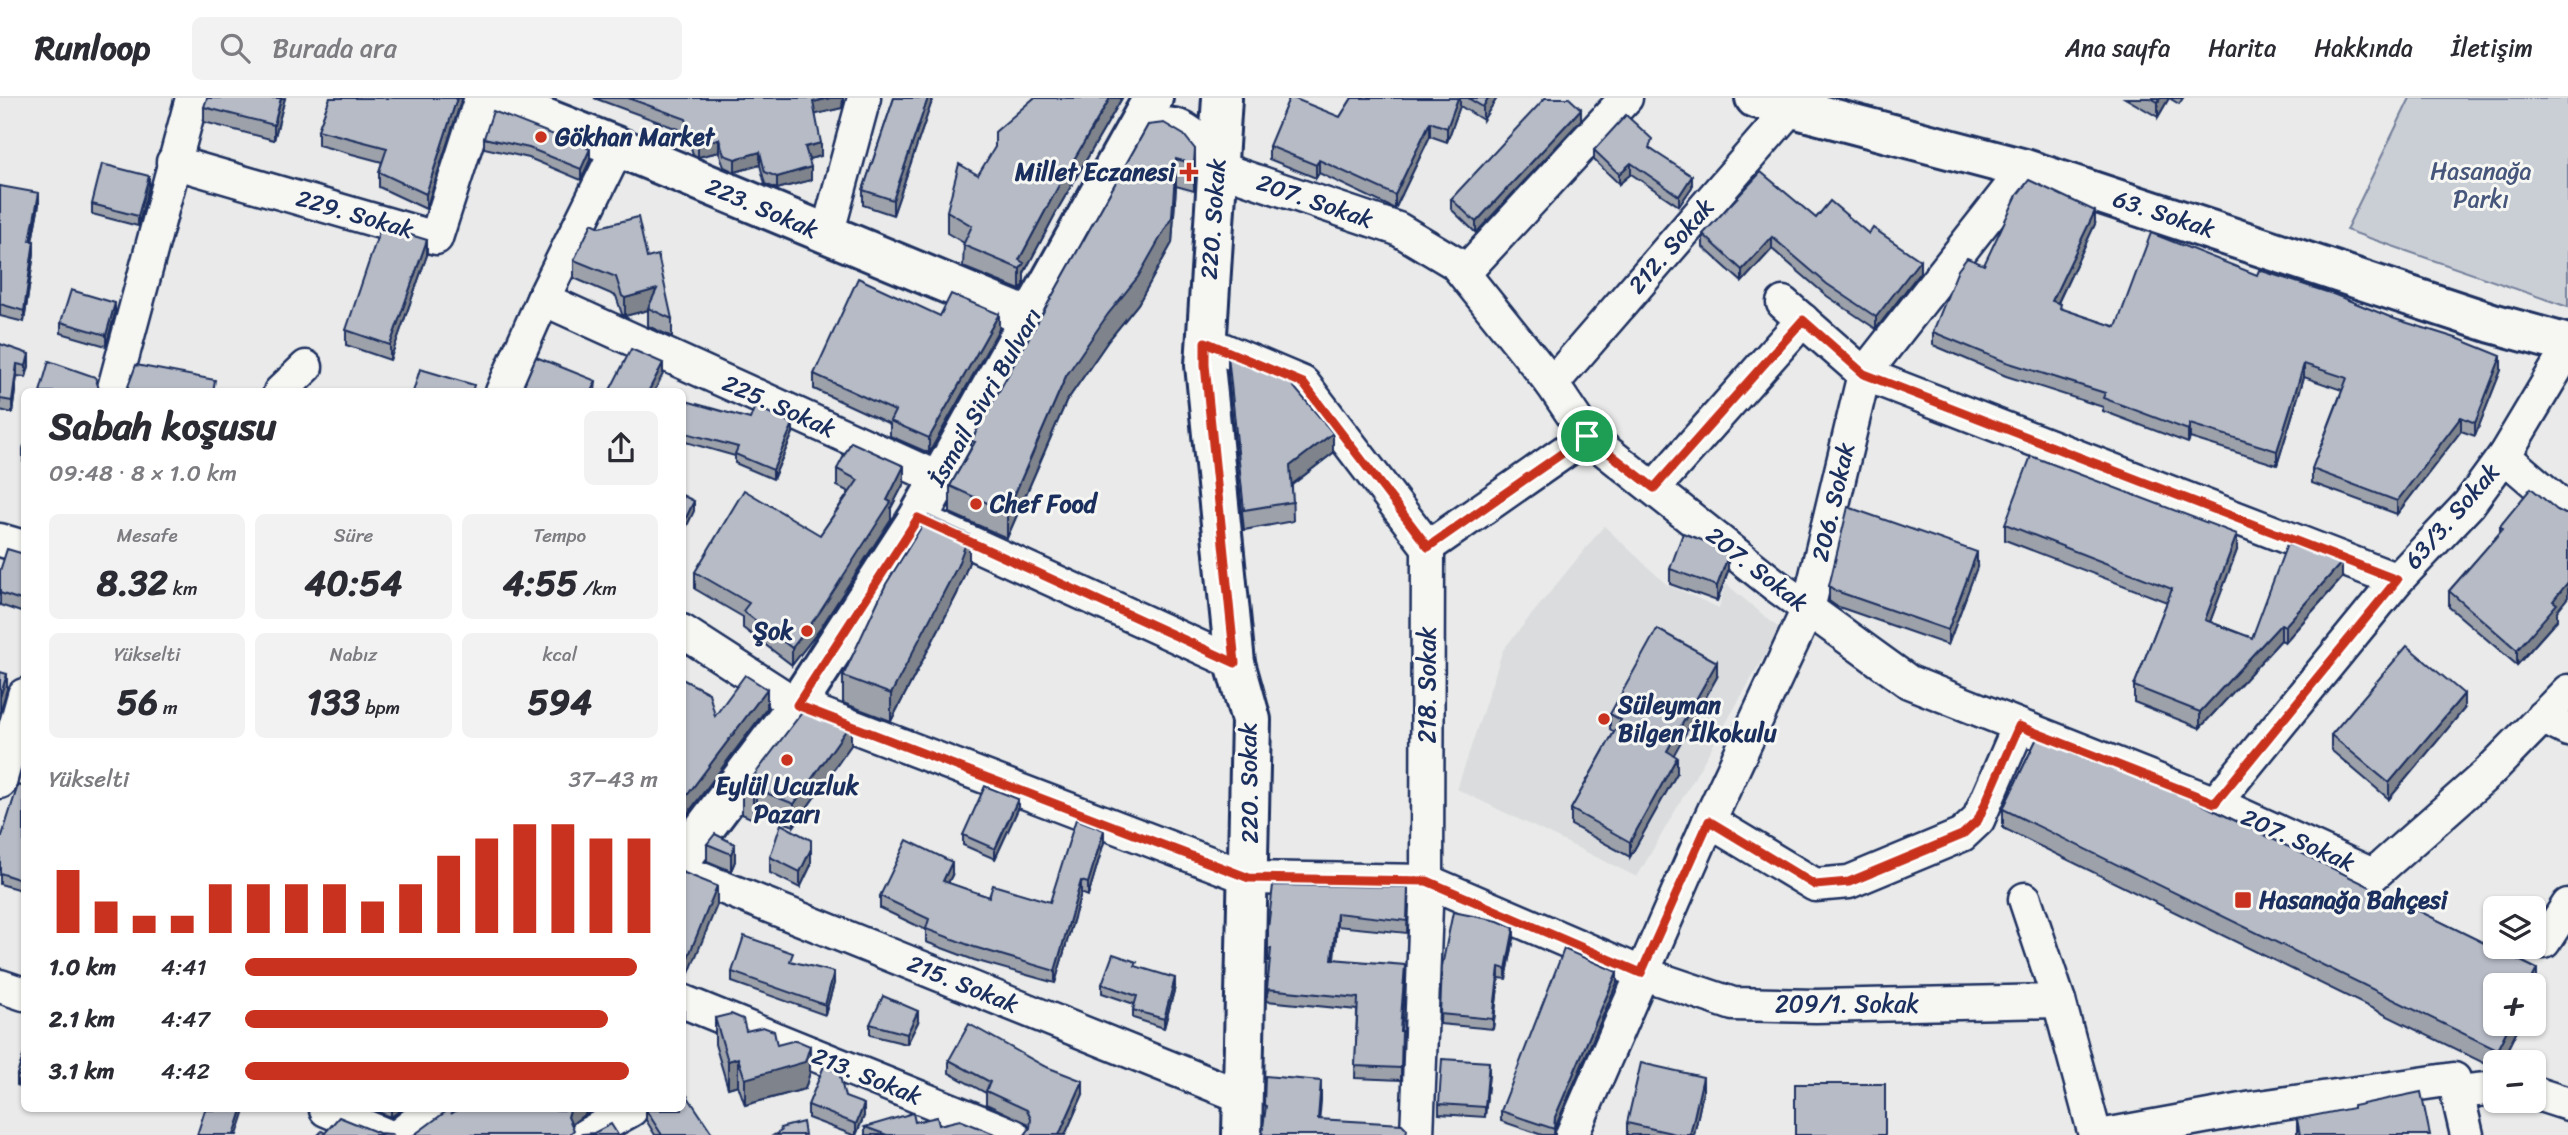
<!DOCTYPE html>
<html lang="tr">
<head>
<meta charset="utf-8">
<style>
	:root { --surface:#fff; --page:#f2f2f3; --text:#2b2b33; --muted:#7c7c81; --line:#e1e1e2; --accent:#c8321e }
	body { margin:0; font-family:Sriracha,sans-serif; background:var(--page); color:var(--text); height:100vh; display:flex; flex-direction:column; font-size:26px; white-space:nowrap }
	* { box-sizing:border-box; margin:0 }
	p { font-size:23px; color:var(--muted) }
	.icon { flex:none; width:38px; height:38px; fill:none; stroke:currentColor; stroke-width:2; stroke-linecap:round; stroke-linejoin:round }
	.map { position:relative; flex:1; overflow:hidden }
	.drawer { position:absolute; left:21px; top:290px; width:665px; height:724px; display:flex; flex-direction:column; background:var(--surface); border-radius:10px; box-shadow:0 2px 5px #0004 }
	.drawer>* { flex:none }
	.controls { position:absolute; left:2483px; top:798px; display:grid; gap:14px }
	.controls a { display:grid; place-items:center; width:63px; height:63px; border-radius:10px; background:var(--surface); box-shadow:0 2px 5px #0004; font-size:35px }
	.pin { position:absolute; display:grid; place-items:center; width:60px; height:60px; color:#fff; margin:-30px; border:4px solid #fff; border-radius:50%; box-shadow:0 2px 7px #0007 }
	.round { display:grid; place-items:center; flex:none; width:74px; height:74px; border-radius:10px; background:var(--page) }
	.headline { display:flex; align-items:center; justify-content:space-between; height:119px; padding:0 28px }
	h1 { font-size:38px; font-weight:800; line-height:52px }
	.figures { display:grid; grid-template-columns:repeat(3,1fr); gap:10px; height:119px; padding:7px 28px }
	.figures div { display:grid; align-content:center; border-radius:10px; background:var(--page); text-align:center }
	.figures b { font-size:35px; font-weight:800 }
	.figures small { font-size:19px; font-weight:400 }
	.figures p { font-size:19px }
	.chart { height:196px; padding:14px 28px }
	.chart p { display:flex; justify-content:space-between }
	.chart svg { width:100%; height:126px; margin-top:7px; stroke:var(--accent); stroke-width:6 }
	ul { padding:0 28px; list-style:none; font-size:23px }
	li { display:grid; grid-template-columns:112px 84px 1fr; align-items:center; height:52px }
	li i { height:18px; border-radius:9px; background:var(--accent) }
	header { display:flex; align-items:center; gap:42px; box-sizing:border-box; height:98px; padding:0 35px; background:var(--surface); border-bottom:2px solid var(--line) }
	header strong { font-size:33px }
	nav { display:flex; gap:38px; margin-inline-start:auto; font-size:24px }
	.search { width:490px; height:63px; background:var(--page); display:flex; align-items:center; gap:18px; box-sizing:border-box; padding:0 24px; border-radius:10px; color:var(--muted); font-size:26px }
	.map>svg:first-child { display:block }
	.built { fill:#dadcde }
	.green { fill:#caced5; stroke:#727e9a; stroke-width:2 }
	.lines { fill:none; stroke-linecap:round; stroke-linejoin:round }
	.minor-casing { stroke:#1b2f5e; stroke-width:37 }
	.tertiary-casing { stroke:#1b2f5e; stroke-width:44 }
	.secondary-casing { stroke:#1b2f5e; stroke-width:44 }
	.minor { stroke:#f6f6f2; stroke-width:32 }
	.tertiary { stroke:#f6f6f2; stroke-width:38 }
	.secondary { stroke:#f6f6f2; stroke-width:38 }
	.wall { fill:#9da1aa; stroke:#1b2f5e; stroke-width:2 }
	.shaded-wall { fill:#7f838b; stroke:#1b2f5e; stroke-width:2 }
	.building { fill:#b6bbc6; stroke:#1b2f5e; stroke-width:2 }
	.route-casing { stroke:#fff; stroke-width:14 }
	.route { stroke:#c8321e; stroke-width:9 }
	.poi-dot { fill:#c8321e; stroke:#f6f6f2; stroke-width:2.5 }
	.labels { text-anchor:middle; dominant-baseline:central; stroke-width:6; stroke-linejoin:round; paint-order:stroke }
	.poi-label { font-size:24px; font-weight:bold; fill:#1b2f5e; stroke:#f6f6f2; text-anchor:start }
	.park-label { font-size:24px; fill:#47577c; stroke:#f6f6f2 }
	.street-label { font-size:24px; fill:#1b2f5e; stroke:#f6f6f2 }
</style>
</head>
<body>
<header>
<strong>Runloop</strong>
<div class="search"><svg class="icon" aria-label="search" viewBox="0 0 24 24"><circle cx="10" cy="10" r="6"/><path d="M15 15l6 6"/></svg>Burada ara</div>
<nav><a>Ana sayfa</a><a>Harita</a><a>Hakkında</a><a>İletişim</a></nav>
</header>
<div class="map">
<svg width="2568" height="1037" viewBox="0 0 2568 1037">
	<rect width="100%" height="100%" fill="#e9eae9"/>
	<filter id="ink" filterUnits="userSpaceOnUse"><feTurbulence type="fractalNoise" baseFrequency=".0143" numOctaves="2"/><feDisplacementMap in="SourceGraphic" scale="14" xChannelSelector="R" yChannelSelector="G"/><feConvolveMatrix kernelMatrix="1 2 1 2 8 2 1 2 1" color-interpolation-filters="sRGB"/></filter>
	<g filter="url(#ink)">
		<path class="built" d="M1604 428 1666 486 1719 510 1725 485 1780 531 1637 779 1457 691 1503 552Z"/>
		<path class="green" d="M2410 0H2568V209L2346 132Z"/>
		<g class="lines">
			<defs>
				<g id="minor">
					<path d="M173 64 436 140 481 0"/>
					<path d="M1217 70 1398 131 1455 165 1552 286 1587 338 1775 487 1909 584 2215 705 2373 777 2488 675 2568 593"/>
					<path d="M827 137 864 0"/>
					<path d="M1464 175 1626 0"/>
					<path d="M543 201 938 380"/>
					<path d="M1783 205 1864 276 2397 482"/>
					<path d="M1205 244 1303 285 1428 449 1427 783 1417 1037"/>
					<path d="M1552 286 1791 10"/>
					<path d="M113 294 192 0"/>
					<path d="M280 294 306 269"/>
					<path d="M502 294 543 201 618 49"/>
					<path d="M2504 358 2568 413"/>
					<path d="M1654 390 1803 222"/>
					<path d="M932 427 1235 565"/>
					<path d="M0 442 24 449"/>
					<path d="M1428 449 1587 338"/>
					<path d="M682 533 797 607 1249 780 1427 783 1641 875 1733 906 1816 908 2059 903"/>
					<path d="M2542 619 2568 632"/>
					<path d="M0 684 24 597"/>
					<path d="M2215 705 2397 482 2469 406 2504 358 2568 251"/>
					<path d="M1709 723 1815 787 1849 784 1962 737 1978 722 2019 628"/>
					<path d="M682 773 1243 999"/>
					<path d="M2025 801 2059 903 2095 1037"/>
					<path d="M2544 844 2568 807"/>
					<path d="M0 888 24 896"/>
					<path d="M682 903 1013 1037"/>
					<path d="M2458 994 2496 990"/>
					<path d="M2534 995 2568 1006"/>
					<path d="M326 1012 386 1037"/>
					<path d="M586 1037 631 1012"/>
					<path d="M1572 1037 1709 723 1808 511 1864 276 2025 71"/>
					<path d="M2105 1037 2253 1010 2454 981 2467 1037"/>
				</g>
				<path id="tertiary" d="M494 0 618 49 1030 220"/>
				<g id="secondary">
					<path d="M1222 0 1205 267 1235 565 1251 622 1242 1037"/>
					<path d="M1755 0 2025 71 2492 225 2568 246"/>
					<path d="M1135 34C1183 22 1188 33 1217 70"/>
					<path d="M682 760 797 607 918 420 1153 0"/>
					<path d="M404 1037 436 1012"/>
				</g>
			</defs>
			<use href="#minor" class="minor-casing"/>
			<use href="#tertiary" class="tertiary-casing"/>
			<use href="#secondary" class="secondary-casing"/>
			<use href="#minor" class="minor"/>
			<use href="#tertiary" class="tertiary"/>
			<use href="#secondary" class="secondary"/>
		</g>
		<g class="wall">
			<path d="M285 0 274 42 204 24V9Z"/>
			<path d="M330 0H462L426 111 379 89V74L382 64 318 47V32Z"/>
			<path d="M594 0H843V6L842 10 815 16 821 58 808 61 811 82 777 91 765 86 760 67 735 74 724 69 719 54 698 59 693 56 686 34Z"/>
			<path d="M894 0H933L893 117 863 107V92Z"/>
			<path d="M1034 0H1122L1059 109 1024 175V187L1020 192 963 169 964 145 947 135V113L978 77Z"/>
			<path d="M1352 0H1497L1483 22 1460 8 1447 44 1430 38 1395 111 1319 75 1316 80 1269 61V48L1340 19Z"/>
			<path d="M2125 0H2183L2179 6 2169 0 2158 19Z"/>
			<path d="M1581 22 1476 135 1451 111V101Z"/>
			<path d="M1148 27 1195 51 1194 93 1176 88 1172 145 1138 206 1108 243 1066 304 1007 440 950 415V388L971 350V343Z"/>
			<path d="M484 40 590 62 581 82 529 60 484 50Z"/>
			<path d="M1594 52H1652L1692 89 1679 108 1631 76 1619 86 1594 62Z"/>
			<path d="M0 88 39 106 32 143 34 155 24 224 0 218Z"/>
			<path d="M149 88 138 128 92 116V106Z"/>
			<path d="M1816 120 1869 136 1920 174 1876 231 1827 198 1772 151 1742 184 1703 149V136Z"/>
			<path d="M2095 126 2058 205 2061 211 2116 229 2257 177 2501 272 2475 338 2461 333 2397 416 2312 385V371L2342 292 2304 279 2277 367 2190 340 2188 345 2103 313V309L2006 278 1933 247V234L1984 167Z"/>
			<path d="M427 157 390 262 346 247V232Z"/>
			<path d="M647 160 672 221V239L648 228V212L625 218 622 216 616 198 574 180V162Z"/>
			<path d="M115 215 106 248 61 235V224Z"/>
			<path d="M999 231 929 355 890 338V326L814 291V276Z"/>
			<path d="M0 246 29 268 26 279 17 278 12 315 0 312Z"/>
			<path d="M1228 257 1333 355 1292 387 1293 423 1244 432 1228 276Z"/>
			<path d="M682 317 793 335 773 381 735 365V358L682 343Z"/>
			<path d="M24 347V364H23V351Z"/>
			<path d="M837 371 904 385 891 410V421L820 531 792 567 743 530V519L695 491V474L820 437 849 394 837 388Z"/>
			<path d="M2557 412 2565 416H2568V499L2557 513V522L2517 567 2449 509V493L2500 435V428Z"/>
			<path d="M2005 426 2237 452 2210 524 2252 540 2342 480 2285 544 2281 542 2200 630 2134 604V588L2167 504 2005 442Z"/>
			<path d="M24 456V515L0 507V473Z"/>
			<path d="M969 464 957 496 891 623 843 605V578Z"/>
			<path d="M1977 469 1948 547 1836 508 1829 503V488Z"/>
			<path d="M1670 471 1728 473 1717 503 1670 486Z"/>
			<path d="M1717 579 1673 657 1677 675 1630 759 1571 727V711L1614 634 1610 631V616Z"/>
			<path d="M2464 611 2389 701 2331 652V637Z"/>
			<path d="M2039 636 2134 673 2537 871V890L2534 896V887H2496V926H2520L2501 964H2496V971L2003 730V711Z"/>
			<path d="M851 647 794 728 756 714 753 721 742 716V693Z"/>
			<path d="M24 689V793L0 786V737L2 738Z"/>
			<path d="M1018 711 995 761 963 747V737Z"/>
			<path d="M1104 744 1088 798 1081 795 1055 885 974 862 926 844V832L880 810V798L952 777 948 785 989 799 1050 804Z"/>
			<path d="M707 746H735V763L731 773 707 763Z"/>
			<path d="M770 759 811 767 800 790 770 775Z"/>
			<path d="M1408 789 1407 835 1337 828 1334 861 1405 879 1401 933V982L1355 980 1357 912 1267 903 1270 863H1268V831Z"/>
			<path d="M1514 840 1506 881 1499 880 1493 931 1440 926 1442 868Z"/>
			<path d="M793 864 834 885 825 917 732 884V874Z"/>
			<path d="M1137 869 1175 889 1164 930 1133 920V912L1134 906 1102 895V886Z"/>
			<path d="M1617 885 1555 1030V1037H1542L1501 1023V1013Z"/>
			<path d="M715 920 777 947 810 974 805 991 745 1007 738 987 728 990 715 946Z"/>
			<path d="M918 924 907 946 870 937V926Z"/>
			<path d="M24 956V990L17 987V977Z"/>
			<path d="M949 962 1083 996 1065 1037H1025L1030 1031 1027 1025 986 1006V995L949 975Z"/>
			<path d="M1489 975 1485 1019 1439 1016V1006Z"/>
			<path d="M1703 994 1694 1037H1627V1025Z"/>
			<path d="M845 999 864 1018 856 1037H853L808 1020V1007Z"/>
			<path d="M373 1012H401L391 1019Z"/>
			<path d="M646 1012 712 1037H655L646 1022Z"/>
			<path d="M2297 1021 2430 1037H2297Z"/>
			<path d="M915 1024 939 1027 997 1037H865V1029Z"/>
		</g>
		<g class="shaded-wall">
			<path d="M281 0H285L274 42V27Z"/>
			<path d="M457 0H462L426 111V96Z"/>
			<path d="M830 0H843L842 10 813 17V4Z"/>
			<path d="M928 0H933L893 117V102Z"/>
			<path d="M1110 0H1122L1059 109 1024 175V187L1020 192V171L1019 162 1059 87Z"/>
			<path d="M1458 0H1460V8L1447 44V30Z"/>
			<path d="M1488 0H1497L1483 22V9Z"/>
			<path d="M2160 0H2169L2158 19V4Z"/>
			<path d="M1581 11V22L1476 135V124Z"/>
			<path d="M1430 24V38L1395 111V97Z"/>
			<path d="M719 41V54L698 59V46Z"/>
			<path d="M821 45V58L805 62V49Z"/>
			<path d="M590 51V62L581 82V71Z"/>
			<path d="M1195 51V78L1194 93V66Z"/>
			<path d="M760 54V67L735 74V61Z"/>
			<path d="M1176 61V88L1172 145 1138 206 1108 243 1066 304 1007 440V414L1066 278Z"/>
			<path d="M1319 62V75L1316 80V67Z"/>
			<path d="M1631 65V76L1619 86V76Z"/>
			<path d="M811 69V82L777 91V79Z"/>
			<path d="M149 78V88L138 128V118Z"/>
			<path d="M1692 78V89L1679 108V98Z"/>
			<path d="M39 95V106L30 154V143Z"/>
			<path d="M2095 113V126L2052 217V203Z"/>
			<path d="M1772 139V151L1742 184V172Z"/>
			<path d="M427 142V157L390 262V247Z"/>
			<path d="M34 143V155L24 224V213Z"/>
			<path d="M1920 162V174L1876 231V219Z"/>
			<path d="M657 191 648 212 625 218V200Z"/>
			<path d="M115 205V215L106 248V237Z"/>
			<path d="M999 216V231L929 355V340Z"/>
			<path d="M29 256V268L26 279V268Z"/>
			<path d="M2501 258V272L2475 338V325Z"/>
			<path d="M663 265V276L654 294H648Z"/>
			<path d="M17 266V278L12 315V303Z"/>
			<path d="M2304 266V279L2277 367V353Z"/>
			<path d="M596 283 595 294H591Z"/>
			<path d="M2461 319V333L2397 416V403Z"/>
			<path d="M793 326V335L773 381V372Z"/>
			<path d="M2190 326V340L2188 345V332Z"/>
			<path d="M1333 335V355L1290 388V368Z"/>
			<path d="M904 368V385L891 410V421L820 531 792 567V550L887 402Z"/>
			<path d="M694 403V413L682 438V428Z"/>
			<path d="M2237 436V452L2205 537V522Z"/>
			<path d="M969 437V464L957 496 891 623V596Z"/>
			<path d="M1977 454V469L1948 547V532Z"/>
			<path d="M1728 458V473L1717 503V488Z"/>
			<path d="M2342 464V480L2285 544V528Z"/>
			<path d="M2568 484V499L2557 513V522L2517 567V552L2553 503Z"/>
			<path d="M2281 526V542L2200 630V614Z"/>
			<path d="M1717 564V579L1667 669V653Z"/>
			<path d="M7 576V591L0 615V599Z"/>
			<path d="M767 591V610L682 723V704Z"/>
			<path d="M2464 596V611L2389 701V685Z"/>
			<path d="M851 625V647L794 728V706Z"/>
			<path d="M1677 659V675L1630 759V744Z"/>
			<path d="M756 691V714L753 721V698Z"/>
			<path d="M1018 701V711L995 761V751Z"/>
			<path d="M1104 732V744L1088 798V785Z"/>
			<path d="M735 746V763L731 773V756Z"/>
			<path d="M811 751V767L800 790V774Z"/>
			<path d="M952 764V777L943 795V783Z"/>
			<path d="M1081 783V795L1055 885V873Z"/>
			<path d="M717 788V807L685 885 682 886V867Z"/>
			<path d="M1337 815V828L1332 873V861Z"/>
			<path d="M1514 830V840L1506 881V871Z"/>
			<path d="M1405 867V879L1400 945V933Z"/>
			<path d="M1499 869V880L1493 931V921Z"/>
			<path d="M2537 871V890L2534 896V887H2529Z"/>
			<path d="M834 874V885L825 917V907Z"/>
			<path d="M1617 874V885L1555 1030 1554 1037 1555 1019Z"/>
			<path d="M1175 880V889L1164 930V921Z"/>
			<path d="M684 905V924L682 926V907Z"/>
			<path d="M918 913V924L907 946V936Z"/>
			<path d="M2510 926H2520L2501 964H2497V952Z"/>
			<path d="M810 948V974L805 991 745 1007V981Z"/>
			<path d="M738 960V987L728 990V963Z"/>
			<path d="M1489 964V975L1485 1019V1009Z"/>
			<path d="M1703 979V994L1694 1037H1690Z"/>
			<path d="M1083 983V996L1065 1037H1059Z"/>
			<path d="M1321 983V1003L1318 1037V1021Z"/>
			<path d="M864 1006V1018L856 1037V1026Z"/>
			<path d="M242 1012H245L237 1037H234Z"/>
			<path d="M391 1012H401L391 1019Z"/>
			<path d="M570 1012H590L571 1027 568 1019Z"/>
		</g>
		<g class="building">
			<path d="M207 0H281L274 27 204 9Z"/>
			<path d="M330 0H457L426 96 379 74 387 50 318 32Z"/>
			<path d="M628 0H830L813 4 821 45 805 49 811 69 777 79 765 74 760 54 735 61 724 57 719 41 698 46 693 44 686 21Z"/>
			<path d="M894 0H928L893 102 863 92Z"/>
			<path d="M1034 0H1110L1059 87 1019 162 1024 165 1020 171 963 147 972 128 947 113 959 66 978 77 995 49V34Z"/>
			<path d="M1289 0H1293L1340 19 1352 0H1458L1447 30 1430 24 1395 97 1319 62 1316 67 1269 48Z"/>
			<path d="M1468 0H1488L1483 9Z"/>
			<path d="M1545 0H1569L1581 11 1476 124 1451 101Z"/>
			<path d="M2151 0H2160L2158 4Z"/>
			<path d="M493 13 590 51 581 71 529 50 484 40Z"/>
			<path d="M1626 17 1652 41 1649 50 1692 78 1679 98 1631 65 1619 76 1594 52Z"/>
			<path d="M1164 25 1184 37 1195 51 1194 66 1176 61 1172 119 1138 179 1108 216 1066 278 1007 414 950 388 975 344 971 343 1148 27Z"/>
			<path d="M102 66 149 78 138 118 92 106Z"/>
			<path d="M1761 74 1816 120 1830 103 1869 136 1873 130 1920 162 1876 219 1827 186 1772 139 1742 172 1703 136Z"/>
			<path d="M2029 82 2095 113 2052 203 2061 206 2060 210 2116 229 2151 135 2257 177 2259 172 2333 196 2395 221 2459 241 2501 258 2475 325 2461 319 2397 403 2312 371 2347 280 2304 266 2277 353 2190 326 2188 332 2103 300 2105 295 2006 264 1933 234 1958 172 1967 160 1984 167 2017 97Z"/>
			<path d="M0 88 39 95 30 143H34L24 213 0 206Z"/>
			<path d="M638 119 647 160 658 157 672 221 648 210 657 191 625 200 622 198 616 179 574 162 592 125 600 129Z"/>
			<path d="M381 128 427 142 390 247 346 232Z"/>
			<path d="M858 180 940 218 951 196 999 216 929 340 890 323 895 313 814 276Z"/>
			<path d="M71 192 115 205 106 237 61 224Z"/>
			<path d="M0 246 29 256 26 268 17 266 12 303 0 301Z"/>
			<path d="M631 251 663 265 648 294H609Z"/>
			<path d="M1228 257 1236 258 1284 277 1333 335 1290 368 1293 404 1244 412Z"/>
			<path d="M536 259 596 283 591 294H521Z"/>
			<path d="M49 263 95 279 100 294H40Z"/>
			<path d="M136 267 215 282 213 294H126Z"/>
			<path d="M420 271 474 287 472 294H413Z"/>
			<path d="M686 303 750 321 755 308 793 326 773 372 735 356 738 349 682 334V317Z"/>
			<path d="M851 344 904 368 887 402 891 404 820 514 792 550 743 513 749 505 695 474 744 392 820 437 858 382 837 371Z"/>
			<path d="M2031 358 2237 436 2205 522 2252 540 2287 446 2342 464 2285 528 2281 526 2200 614 2134 588 2172 491 2005 426Z"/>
			<path d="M2531 390 2557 412 2565 416H2568V484L2553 503 2557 506 2517 552 2449 493 2503 431 2500 428Z"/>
			<path d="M682 397 694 403 682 428Z"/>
			<path d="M1848 409 1977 454 1948 532 1836 493 1829 488Z"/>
			<path d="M928 418 969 437 957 469 891 596 843 578 886 486Z"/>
			<path d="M1683 435 1712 446 1728 458 1717 488 1670 471Z"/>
			<path d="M7 451 24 456V503L0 495V473Z"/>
			<path d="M1657 531 1717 564 1667 653 1677 659 1630 744 1571 711 1621 622 1610 616Z"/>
			<path d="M2407 548 2464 596 2389 685 2331 637Z"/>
			<path d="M0 574 7 576 0 599Z"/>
			<path d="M745 577 767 591 682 704V581L709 595 715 618Z"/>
			<path d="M807 608 851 625 794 706 756 691 753 698 742 693Z"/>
			<path d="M2039 636 2134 673 2537 871 2529 887H2496V926H2510L2497 952 2003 711Z"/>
			<path d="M18 687 24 689V783L0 775V737L2 738Z"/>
			<path d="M985 688 1018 701 995 751 963 737Z"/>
			<path d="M1076 721 1104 732 1088 785 1081 783 1055 873 974 849 926 831 929 821 880 798 907 742 952 764 943 783 989 799 993 787 1050 804Z"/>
			<path d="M781 726 811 742V751L800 774 770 759Z"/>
			<path d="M715 736 735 746 731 756 707 746Z"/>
			<path d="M682 774 717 788 685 867H682Z"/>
			<path d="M1273 787 1408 789 1407 823 1337 815 1332 861 1405 867 1400 933H1402L1401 970 1355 968 1358 900 1267 891 1271 851H1268V831Z"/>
			<path d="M1453 814 1498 823 1514 830 1506 871 1499 869 1493 921 1440 916 1442 868Z"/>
			<path d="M744 838 793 855 790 863 834 874 825 907 732 874Z"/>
			<path d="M1564 851 1617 874 1555 1019 1554 1031 1501 1013Z"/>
			<path d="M1113 856 1137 864 1135 868 1175 880 1164 921 1133 912 1137 898 1102 886Z"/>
			<path d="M883 898 918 913 907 936 870 926Z"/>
			<path d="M731 916 743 921 746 933 763 929 774 933 777 947 796 942 810 948 805 964 745 981 738 960 728 963 715 920Z"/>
			<path d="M969 926 1044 968 1083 983 1059 1037H1025L1030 1030 1031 1021 1027 1012 986 993 990 984 949 962Z"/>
			<path d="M24 956V980L17 977Z"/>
			<path d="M1442 961 1489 964 1485 1009 1439 1006Z"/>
			<path d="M1641 965 1703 979 1690 1037H1680L1627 1025Z"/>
			<path d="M824 968 839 974 845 999 864 1006 856 1026 808 1007Z"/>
			<path d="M1265 978 1321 983 1318 1021 1402 1026 1407 1031 1406 1037H1262L1266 1008 1264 1007Z"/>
			<rect x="1795" y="986" width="90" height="51"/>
			<path d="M682 990 712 1035 709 1037H662L646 1012H682Z"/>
			<path d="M2421 994 2430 1037H2300L2297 1021 2353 1010V1008Z"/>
			<path d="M205 1012H242L234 1037H197Z"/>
			<path d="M448 1012H454L451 1016 457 1012H570L568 1019 574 1032 569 1037H414Z"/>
			<path d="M913 1015 915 1024 937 1019 939 1027 960 1022 997 1037H887L865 1029Z"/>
			<path d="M339 1019 379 1035 391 1036 394 1037H318L322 1033 325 1035Z"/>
			<path d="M803 1024 805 1037H774L781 1033 780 1030Z"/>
			<path d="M611 1026 618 1037H580L582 1036 594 1035Z"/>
		</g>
	</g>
	<g class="lines" filter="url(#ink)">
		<defs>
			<path id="route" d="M1803 222 1864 276 2397 482 2215 705 2019 628 1978 722 1962 737 1849 784 1815 787 1709 723 1641 875 1427 783 1249 780 797 607 918 420 1235 565 1205 267V244L1303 285 1428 449 1587 338 1654 390Z"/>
		</defs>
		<use href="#route" class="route-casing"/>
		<use href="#route" class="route"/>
	</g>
	<g class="poi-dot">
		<circle cx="541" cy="39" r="7"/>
		<path d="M1185.5 63.5h7v7h7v7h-7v7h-7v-7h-7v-7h7z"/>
		<circle cx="976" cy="406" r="7"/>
		<circle cx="807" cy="533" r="7"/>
		<circle cx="1604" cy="621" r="7"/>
		<circle cx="787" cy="662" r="7"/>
		<rect x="2234" y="793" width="18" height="18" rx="3.5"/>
	</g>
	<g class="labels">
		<g class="poi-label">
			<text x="555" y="39">Gökhan Market</text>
			<text x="1175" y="74" text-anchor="end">Millet Eczanesi</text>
			<text x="990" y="406">Chef Food</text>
			<text x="793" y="533" text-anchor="end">Şok</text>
			<text x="1618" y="607">Süleyman<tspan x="1618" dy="28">Bilgen İlkokulu</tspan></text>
			<text x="787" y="688" text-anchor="middle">Eylül Ucuzluk<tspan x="787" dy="28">Pazarı</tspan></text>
			<text x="2259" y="802">Hasanağa Bahçesi</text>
		</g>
		<g class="park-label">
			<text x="2481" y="73">Hasanağa<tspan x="2481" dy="28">Parkı</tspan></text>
		</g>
		<g class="street-label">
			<text transform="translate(1315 103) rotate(19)">207. Sokak</text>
			<text transform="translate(762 110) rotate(23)">223. Sokak</text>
			<text transform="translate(355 116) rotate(16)">229. Sokak</text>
			<text transform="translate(2164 116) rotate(18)">63. Sokak</text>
			<text transform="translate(1213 121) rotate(-86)">220. Sokak</text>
			<text transform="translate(1671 148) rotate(-49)">212. Sokak</text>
			<text transform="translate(985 299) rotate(-60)">İsmail Sivri Bulvarı</text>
			<text transform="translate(779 308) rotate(24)">225. Sokak</text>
			<text transform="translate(1833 404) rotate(-77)">206. Sokak</text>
			<text transform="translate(2452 418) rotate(-49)">63/3. Sokak</text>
			<text transform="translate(1757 471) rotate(38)">207. Sokak</text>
			<text transform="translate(1427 587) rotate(-90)">218. Sokak</text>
			<text transform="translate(1249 685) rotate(-91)">220. Sokak</text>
			<text transform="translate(2298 742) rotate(24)">207. Sokak</text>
			<text transform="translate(963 886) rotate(22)">215. Sokak</text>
			<text x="1847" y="906">209/1. Sokak</text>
			<text transform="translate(867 978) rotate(22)">213. Sokak</text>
		</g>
	</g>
</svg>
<div class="controls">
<a><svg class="icon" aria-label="layers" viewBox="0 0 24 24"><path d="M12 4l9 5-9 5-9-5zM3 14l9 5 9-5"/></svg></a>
<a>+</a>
<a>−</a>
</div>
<div class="pin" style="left:1587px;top:338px;background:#1e9e55"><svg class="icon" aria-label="arrive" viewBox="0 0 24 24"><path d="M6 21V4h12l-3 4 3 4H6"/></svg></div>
<section class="drawer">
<div class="headline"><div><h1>Sabah koşusu</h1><p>09:48 · 8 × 1.0 km</p></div><a class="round"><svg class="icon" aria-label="share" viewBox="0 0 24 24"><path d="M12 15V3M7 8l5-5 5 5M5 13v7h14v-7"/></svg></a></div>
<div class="figures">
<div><p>Mesafe</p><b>8.32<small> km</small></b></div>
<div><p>Süre</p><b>40:54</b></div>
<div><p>Tempo</p><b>4:55<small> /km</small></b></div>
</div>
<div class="figures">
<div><p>Yükselti</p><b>56<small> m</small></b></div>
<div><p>Nabız</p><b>133<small> bpm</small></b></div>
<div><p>kcal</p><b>594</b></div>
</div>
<div class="chart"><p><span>Yükselti</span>37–43 m</p>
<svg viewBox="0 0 160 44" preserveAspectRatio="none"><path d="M5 44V22M15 44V33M25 44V38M35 44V38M45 44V27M55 44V27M65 44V27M75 44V27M85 44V33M95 44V27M105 44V17M115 44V11M125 44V6M135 44V6M145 44V11M155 44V11"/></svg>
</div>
<ul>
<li><b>1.0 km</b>4:41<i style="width:95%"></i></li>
<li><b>2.1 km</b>4:47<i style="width:88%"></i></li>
<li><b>3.1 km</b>4:42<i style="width:93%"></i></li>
</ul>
</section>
</div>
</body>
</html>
